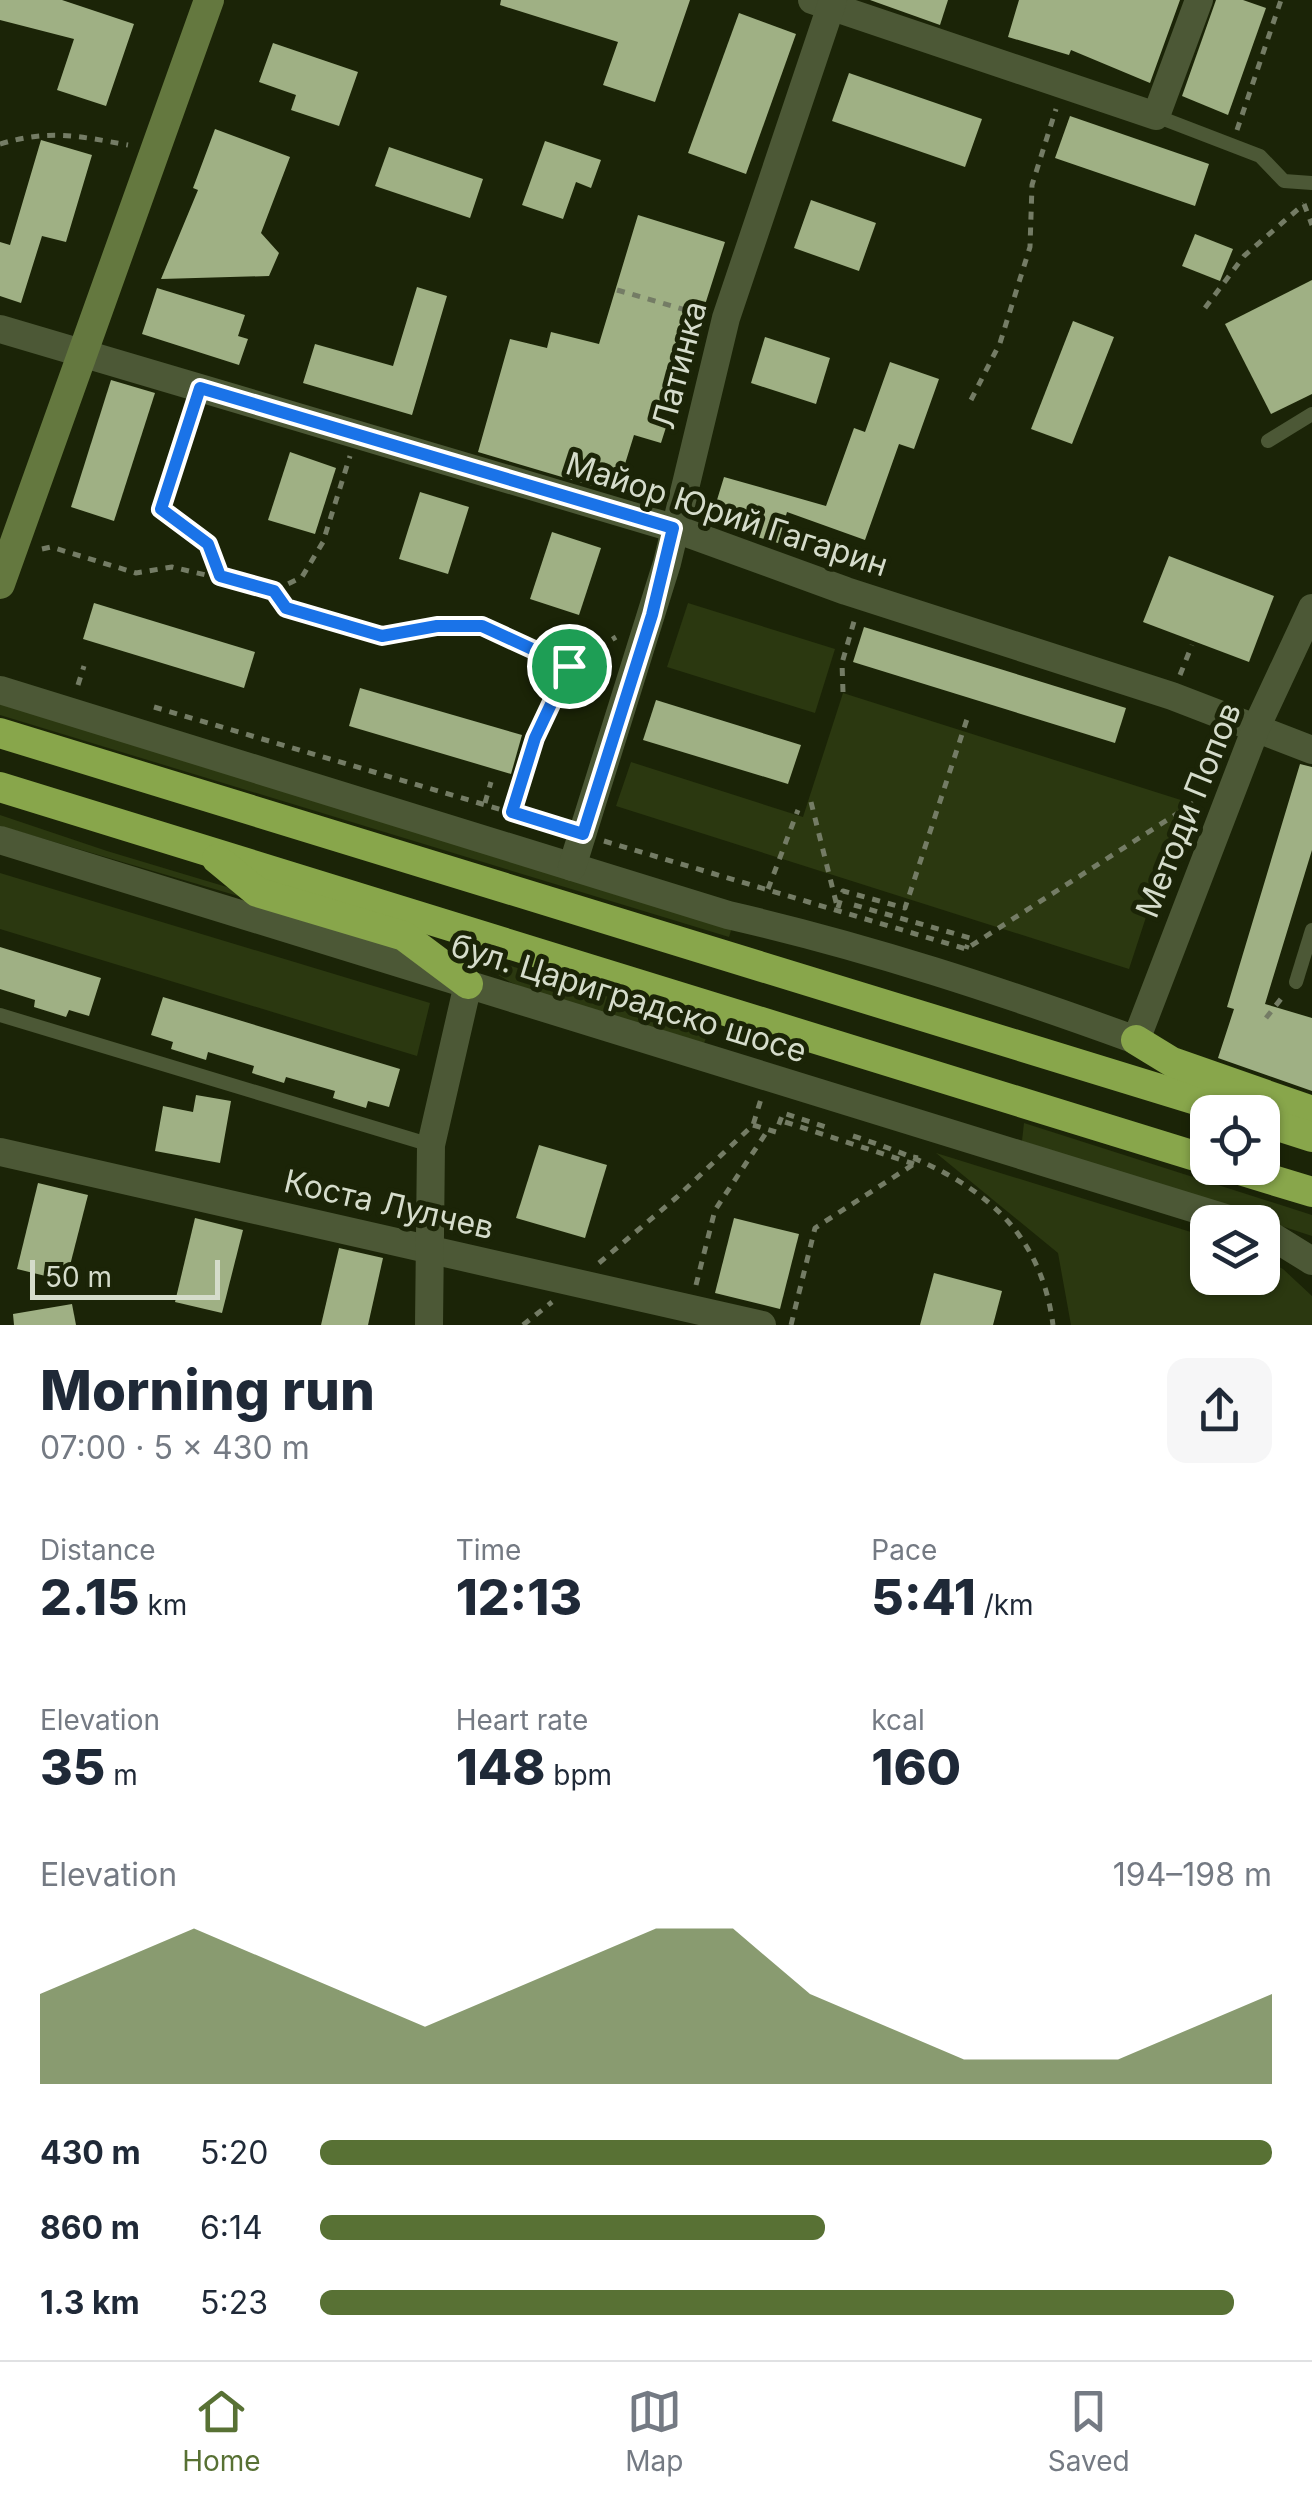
<!DOCTYPE html>
<html lang="en">
<head>
<meta charset="utf-8">
<style>
	:root { --surface:#fff; --page:#f6f6f7; --text:#1f2937; --muted:#747a83; --line:#e0e1e3; --accent:#587134 }
	body { margin:0; font-family:Inter,sans-serif; background:var(--page); color:var(--text); height:100vh; display:flex; flex-direction:column; font-size:38px; white-space:nowrap }
	* { box-sizing:border-box; margin:0 }
	p { font-size:32px; color:var(--muted) }
	.icon { flex:none; width:55px; height:55px; fill:none; stroke:currentColor; stroke-width:2; stroke-linecap:round; stroke-linejoin:round }
	.map { position:relative; height:1325px; overflow:hidden }
	.sheet { display:flex; flex-direction:column; background:var(--surface); flex:1 }
	.sheet>* { flex:none }
	.fabs { position:absolute; left:1190px; top:1095px; display:grid; gap:20px }
	.fabs a { display:grid; place-items:center; width:90px; height:90px; border-radius:20px; background:var(--surface); box-shadow:0 2px 8px #0004; font-size:50px }
	.scale { position:absolute; left:30px; bottom:25px; width:190px; box-sizing:border-box; padding-left:10px; border:5px solid #d5dccb; border-top:0; font-size:28px; line-height:35px; white-space:nowrap; color:#d5dccb; -webkit-text-stroke:8px #1b2407; paint-order:stroke }
	.pin { position:absolute; display:grid; place-items:center; width:85px; height:85px; color:#fff; margin:-42px; border:5px solid #fff; border-radius:50%; box-shadow:0 2px 10px #0007 }
	.round { display:grid; place-items:center; flex:none; width:105px; height:105px; border-radius:20px; background:var(--page) }
	.head { display:flex; align-items:center; justify-content:space-between; height:170px; padding:0 40px }
	h1 { font-size:55px; font-weight:800; line-height:75px }
	.metrics { display:grid; grid-template-columns:repeat(3,1fr); gap:15px; height:170px; padding:10px 40px }
	.metrics div { display:grid; align-content:center }
	.metrics b { font-size:50px; font-weight:800 }
	.metrics small { font-size:28px; font-weight:400 }
	.metrics p { font-size:28px }
	.chart { height:280px; padding:20px 40px }
	.chart p { display:flex; justify-content:space-between }
	.chart svg { width:100%; height:180px; margin-top:10px; fill:var(--accent); opacity:.7 }
	ul { padding:0 40px; list-style:none; font-size:32px }
	li { display:grid; grid-template-columns:160px 120px 1fr; align-items:center; height:75px }
	li i { height:25px; border-radius:12px; background:var(--accent) }
	.menu { display:flex; justify-content:space-around; align-items:center; height:140px; border-top:2px solid var(--line); background:var(--surface); font-size:28px; color:var(--muted) }
	.menu a { display:grid; justify-items:center; gap:5px }
	.menu .active { color:var(--accent) }
	.map>svg:first-child { display:block }
	.green { fill:#2b3810 }
	.building { fill:#9fb084 }
	.lines { fill:none; stroke-linecap:round; stroke-linejoin:round }
	.path { stroke:#747c65; stroke-width:5; stroke-dasharray:8 8; stroke-linecap:butt }
	.lane { stroke:#4c5836; stroke-width:14 }
	.street { stroke:#4c5836; stroke-width:28 }
	.secondary { stroke:#64783f; stroke-width:30 }
	.highway { stroke:#88a64b; stroke-width:30 }
	.route-casing { stroke:#fff; stroke-width:20 }
	.route { stroke:#1a73e8; stroke-width:12 }
	.labels { text-anchor:middle; dominant-baseline:central; stroke-width:10; stroke-linejoin:round; paint-order:stroke }
	.street-label { font-size:32px; fill:#d5dccb; stroke:#1b2407 }
</style>
</head>
<body>
<div class="map">
<svg width="1312" height="1325" viewBox="0 0 1312 1325">
	<rect width="100%" height="100%" fill="#1b2407"/>
	<g class="green">
		<path d="M688 603 835 649 815 713 667 667Z"/>
		<path d="M843 693 1184 801 1129 969 616 806 631 762 803 817Z"/>
		<path d="M0 701 733 924 729 937 0 715Z"/>
		<path d="M0 815 107 851 386 935 384 939 0 826Z"/>
		<path d="M0 873 430 1003 417 1056 0 929Z"/>
		<path d="M451 947 710 1029 704 1043 541 995 510 982Z"/>
		<path d="M1024 1123 1312 1215V1236L1022 1141Z"/>
		<path d="M936 1153 1207 1237 1208 1278H1262L1263 1259 1283 1269 1312 1296V1325H1071L1058 1253Z"/>
	</g>
	<g class="building">
		<path d="M0 0H62L134 24 106 106 57 90 74 39 0 20Z"/>
		<path d="M501 0H690L655 102 603 85 618 42 500 5Z"/>
		<path d="M870 0H948L940 25Z"/>
		<path d="M1019 0H1180L1150 83 1071 50 1069 55 1008 37Z"/>
		<path d="M1216 0H1243L1266 8 1228 115 1182 96Z"/>
		<path d="M739 13 796 34 746 174 688 153Z"/>
		<path d="M273 43 358 72 339 126 291 110 296 95 259 82Z"/>
		<path d="M849 73 982 119 965 167 832 121Z"/>
		<path d="M1070 116 1209 164 1195 206 1055 158Z"/>
		<path d="M215 129 290 157 261 233 279 253 269 276 161 279 198 190 193 188Z"/>
		<path d="M41 140 92 155 66 242 42 236 21 303 0 296V242L10 245Z"/>
		<path d="M545 141 601 160 591 188 576 182 563 219 522 205Z"/>
		<path d="M389 147 483 179 470 218 375 186Z"/>
		<path d="M811 200 876 223 859 271 794 248Z"/>
		<path d="M638 215 725 242 661 443 634 435 616 493 478 452 510 339 547 348 551 332 599 344Z"/>
		<path d="M1195 234 1233 249 1220 281 1182 266Z"/>
		<path d="M1312 280V394L1271 414 1225 324Z"/>
		<path d="M417 287 447 296 412 415 303 383 315 344 393 366Z"/>
		<path d="M157 288 245 315 238 336 248 339 239 365 142 334Z"/>
		<path d="M1073 321 1114 337 1072 444 1031 429Z"/>
		<path d="M765 337 830 358 816 404 751 383Z"/>
		<path d="M890 362 939 379 914 449 899 444 865 540 787 512 778 543 710 523 724 477 826 506 854 428 865 432Z"/>
		<path d="M111 380 155 393 114 521 71 507Z"/>
		<path d="M290 452 336 468 315 534 268 520Z"/>
		<path d="M420 492 469 507 448 574 399 559Z"/>
		<path d="M552 532 601 548 579 615 530 599Z"/>
		<path d="M1169 556 1274 596 1249 662 1143 622Z"/>
		<path d="M94 603 255 652 244 688 83 639Z"/>
		<path d="M864 627 1126 708 1115 743 853 662Z"/>
		<path d="M360 688 522 735 511 774 349 726Z"/>
		<path d="M656 700 801 745 788 784 643 740Z"/>
		<path d="M1300 764 1312 767V850L1265 1004 1312 1018V1091L1218 1058 1234 1009 1227 1007Z"/>
		<path d="M0 947 101 978 89 1016 69 1010 66 1017 34 1007 35 1000 0 989Z"/>
		<path d="M163 997 400 1069 389 1107 368 1101 366 1108 333 1098 335 1091 286 1077 284 1083 252 1073 254 1066 208 1052 206 1060 171 1049 173 1042 151 1035Z"/>
		<path d="M196 1095 231 1101 220 1163 155 1151 163 1106 193 1112Z"/>
		<path d="M539 1145 607 1165 585 1238 516 1218Z"/>
		<path d="M38 1183 88 1195 66 1281 17 1269Z"/>
		<path d="M195 1218 243 1230 222 1313 175 1302Z"/>
		<path d="M734 1218 799 1234 780 1309 715 1293Z"/>
		<path d="M339 1248 383 1258 368 1325H321Z"/>
		<path d="M934 1273 1002 1291 993 1325H920Z"/>
		<path d="M72 1304 76 1325H14L13 1314Z"/>
	</g>
	<g class="lines">
		<g class="path">
			<path d="M1237 130 1281 0"/>
			<path d="M0 144C50 129 78 136 128 145"/>
			<path d="M1304 204 1312 225"/>
			<path d="M617 290 703 315"/>
			<path d="M1205 308 1244 256 1304 204"/>
			<path d="M971 400 1000 343 1030 247 1032 185 1056 109"/>
			<path d="M193 410 161 509 208 544 220 576"/>
			<path d="M42 549 51 547 136 573 172 567 274 591 286 607 382 636 437 626H482L604 678"/>
			<path d="M274 591 302 577 323 542 350 456"/>
			<path d="M1180 675 1192 645"/>
			<path d="M78 685 84 666"/>
			<path d="M843 692 842 663 855 618"/>
			<path d="M154 707 560 827"/>
			<path d="M811 802 837 906"/>
			<path d="M485 803 491 782"/>
			<path d="M512 812 535 737 569 666 616 637"/>
			<path d="M604 841 966 949 1203 797"/>
			<path d="M768 889 798 810"/>
			<path d="M854 905 970 938 966 949"/>
			<path d="M838 908 843 891 905 908 969 713"/>
			<path d="M1266 1018 1284 995"/>
			<path d="M785 1122 914 1164"/>
			<path d="M753 1125 776 1132 783 1113 826 1127"/>
			<path d="M853 1136C953 1168 1038 1210 1053 1325"/>
			<path d="M599 1263 677 1197 753 1125 761 1099"/>
			<path d="M696 1285 715 1210 768 1130"/>
			<path d="M523 1325 552 1302"/>
			<path d="M791 1325 815 1228 914 1164 916 1155"/>
		</g>
		<g class="lane">
			<path d="M1156 116 1260 156 1284 181 1312 183"/>
			<path d="M1268 441 1312 414"/>
			<path d="M1296 982 1312 930"/>
			<path d="M0 1015 431 1145"/>
		</g>
		<g class="street">
			<path d="M812 0 1156 116 1199 0"/>
			<path d="M0 329 673 528 846 591 1172 696 1312 750"/>
			<path d="M0 690 728 915C868 947 1001 991 1136 1040L1256 728 1312 608"/>
			<path d="M0 840 1238 1222"/>
			<path d="M572 867 667 563 726 318 833 0"/>
			<path d="M0 1152 762 1325"/>
			<path d="M1262 1230 1312 1261"/>
			<path d="M429 1325 431 1145 468 984"/>
		</g>
		<path class="secondary" d="M0 584 209 0"/>
		<g class="highway">
			<path d="M0 733 1235 1112"/>
			<path d="M0 787 1208 1160"/>
			<path d="M217 859 257 892 404 936 468 984"/>
			<path d="M1136 1040 1172 1062 1312 1111"/>
			<path d="M1262 1121 1312 1137"/>
			<path d="M1233 1168 1312 1192"/>
		</g>
	</g>
	<g class="lines">
		<defs>
			<path id="route" d="M200 388 673 528 652 615 583 834 512 812 535 738 569 666 482 626H437L382 636 286 608 274 591 220 576 208 544 161 509Z"/>
		</defs>
		<use href="#route" class="route-casing"/>
		<use href="#route" class="route"/>
	</g>
	<g class="labels">
		<g class="street-label">
			<text transform="translate(679 365) rotate(-75)">Латинка</text>
			<text transform="translate(727 514) rotate(18)">Майор Юрий Гагарин</text>
			<text transform="translate(1188 810) rotate(-68)">Методи Попов</text>
			<text transform="translate(629 998) rotate(17)">бул. Цариградско шосе</text>
			<text transform="translate(389 1204) rotate(13)">Коста Лулчев</text>
		</g>
	</g>
</svg>
<div class="fabs">
<a><svg class="icon" aria-label="locate" viewBox="0 0 24 24"><circle cx="12" cy="12" r="6"/><path d="M12 2v4M12 18v4M2 12h4M18 12h4"/></svg></a>
<a><svg class="icon" aria-label="layers" viewBox="0 0 24 24"><path d="M12 4l9 5-9 5-9-5zM3 14l9 5 9-5"/></svg></a>
</div>
<div class="scale">50 m</div>
<div class="pin" style="left:569px;top:666px;background:#1e9e55"><svg class="icon" aria-label="arrive" viewBox="0 0 24 24"><path d="M6 21V4h12l-3 4 3 4H6"/></svg></div>
</div>
<section class="sheet">
<div class="head"><div><h1>Morning run</h1><p>07:00 · 5 × 430 m</p></div><a class="round"><svg class="icon" aria-label="share" viewBox="0 0 24 24"><path d="M12 15V3M7 8l5-5 5 5M5 13v7h14v-7"/></svg></a></div>
<div class="metrics">
<div><p>Distance</p><b>2.15<small> km</small></b></div>
<div><p>Time</p><b>12:13</b></div>
<div><p>Pace</p><b>5:41<small> /km</small></b></div>
</div>
<div class="metrics">
<div><p>Elevation</p><b>35<small> m</small></b></div>
<div><p>Heart rate</p><b>148<small> bpm</small></b></div>
<div><p>kcal</p><b>160</b></div>
</div>
<div class="chart"><p><span>Elevation</span>194–198 m</p>
<svg viewBox="0 0 160 44" preserveAspectRatio="none"><path d="M0 44V22L10 14L20 6L30 14L40 22L50 30L60 22L70 14L80 6L90 6L100 22L110 30L120 38L130 38L140 38L150 30L160 22V44z"/></svg>
</div>
<ul>
<li><b>430 m</b>5:20<i style="width:100%"></i></li>
<li><b>860 m</b>6:14<i style="width:53%"></i></li>
<li><b>1.3 km</b>5:23<i style="width:96%"></i></li>
</ul>
</section>
<nav class="menu">
<a class="active"><svg class="icon" aria-label="home" viewBox="0 0 24 24"><path d="M3 11l9-7 9 7M6 9v11h12V9"/></svg>Home</a>
<a><svg class="icon" aria-label="map" viewBox="0 0 24 24"><path d="M3 6l6-2 6 2 6-2v14l-6 2-6-2-6 2zM9 4v14M15 6v14"/></svg>Map</a>
<a><svg class="icon" aria-label="saved" viewBox="0 0 24 24"><path d="M7 4h10v16l-5-4-5 4z"/></svg>Saved</a>
</nav>
</body>
</html>
